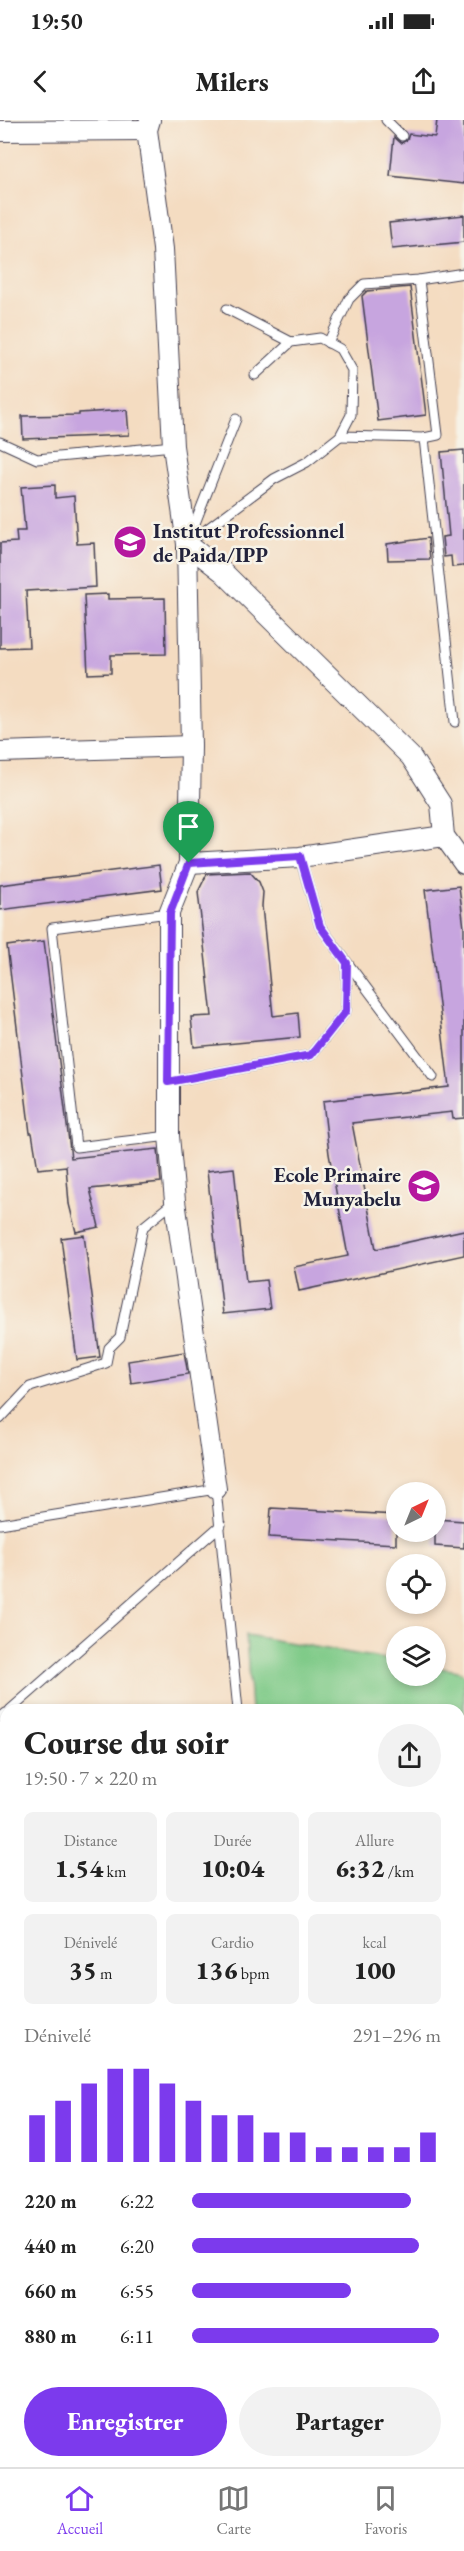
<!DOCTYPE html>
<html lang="fr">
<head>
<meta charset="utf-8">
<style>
	:root { --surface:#fff; --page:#f2f2f2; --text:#222; --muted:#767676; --line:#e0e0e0; --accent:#7c3aed }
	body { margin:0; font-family:"EB Garamond",serif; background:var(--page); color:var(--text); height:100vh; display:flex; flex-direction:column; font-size:22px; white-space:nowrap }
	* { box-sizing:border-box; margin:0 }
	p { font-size:20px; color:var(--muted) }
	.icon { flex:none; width:33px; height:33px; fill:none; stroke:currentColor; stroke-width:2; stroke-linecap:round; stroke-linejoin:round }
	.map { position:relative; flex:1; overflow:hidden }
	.drawer { position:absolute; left:0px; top:1584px; width:465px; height:764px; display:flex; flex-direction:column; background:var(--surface); border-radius:18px 18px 0 0; box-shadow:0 3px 9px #0003 }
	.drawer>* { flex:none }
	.needle { width:39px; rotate:43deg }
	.controls { position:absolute; left:386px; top:1362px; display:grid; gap:12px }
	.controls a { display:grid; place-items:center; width:60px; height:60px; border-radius:50%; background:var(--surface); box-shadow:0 3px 9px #0003; font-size:30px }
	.pin { position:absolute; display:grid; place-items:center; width:51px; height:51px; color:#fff; margin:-62px -26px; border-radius:50% 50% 50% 0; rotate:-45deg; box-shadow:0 0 6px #0007 }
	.pin .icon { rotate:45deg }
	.round { display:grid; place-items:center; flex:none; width:63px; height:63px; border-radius:32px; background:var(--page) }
	.head { display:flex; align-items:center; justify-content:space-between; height:102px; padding:0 24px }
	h1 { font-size:33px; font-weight:800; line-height:45px }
	.figures { display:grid; grid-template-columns:repeat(3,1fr); gap:9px; height:102px; padding:6px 24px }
	.figures div { display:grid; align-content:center; border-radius:9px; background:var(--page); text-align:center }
	.figures b { font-size:26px; font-weight:800 }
	.figures small { font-size:16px; font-weight:400 }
	.figures p { font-size:16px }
	.chart { height:168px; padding:12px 24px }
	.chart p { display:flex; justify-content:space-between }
	.chart svg { width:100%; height:108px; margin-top:6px; stroke:var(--accent); stroke-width:6 }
	.button { display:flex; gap:12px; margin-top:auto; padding:12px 24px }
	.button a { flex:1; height:69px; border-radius:36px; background:var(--accent); color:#fff; font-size:24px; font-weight:800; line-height:69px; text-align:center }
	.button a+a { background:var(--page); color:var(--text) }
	ul { padding:0 24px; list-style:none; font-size:20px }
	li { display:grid; grid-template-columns:96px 72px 1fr; align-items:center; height:45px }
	li i { height:15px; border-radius:8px; background:var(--accent) }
	.status { display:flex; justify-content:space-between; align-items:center; height:42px; padding:0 30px; background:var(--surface); direction:ltr }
	.status svg { height:16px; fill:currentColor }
	header { display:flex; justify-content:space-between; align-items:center; height:78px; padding:0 24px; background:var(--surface); font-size:27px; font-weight:800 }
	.dock { display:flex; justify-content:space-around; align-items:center; height:84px; border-top:2px solid var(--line); background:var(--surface); font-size:16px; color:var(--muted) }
	.dock a { display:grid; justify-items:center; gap:3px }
	.dock .current { color:var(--accent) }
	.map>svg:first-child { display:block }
	.green { fill:#7fca88; stroke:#507662; stroke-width:1.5 }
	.building { fill:#c7a5df }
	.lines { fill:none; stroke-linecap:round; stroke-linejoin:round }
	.lane-casing { stroke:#423e4f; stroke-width:11 }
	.street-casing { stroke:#423e4f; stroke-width:22 }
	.lane { stroke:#fff; stroke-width:9 }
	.street { stroke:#fff; stroke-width:20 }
	.route-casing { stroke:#fff; stroke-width:12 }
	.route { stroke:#7c3aed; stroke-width:8 }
	.labels { text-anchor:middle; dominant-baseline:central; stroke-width:5; stroke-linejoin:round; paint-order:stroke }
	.poi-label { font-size:21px; font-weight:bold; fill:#22223b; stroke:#f7f3e8; text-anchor:start }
</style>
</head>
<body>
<div class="status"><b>19:50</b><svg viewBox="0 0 49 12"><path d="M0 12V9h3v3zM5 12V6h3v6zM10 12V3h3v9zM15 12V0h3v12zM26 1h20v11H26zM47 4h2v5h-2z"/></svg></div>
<header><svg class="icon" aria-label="back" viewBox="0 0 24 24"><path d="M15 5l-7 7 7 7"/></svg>Milers<svg class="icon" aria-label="share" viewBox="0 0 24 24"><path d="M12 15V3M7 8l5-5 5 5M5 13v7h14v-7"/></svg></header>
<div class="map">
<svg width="464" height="2347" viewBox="0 0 464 2347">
	<rect width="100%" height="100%" fill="#f7f3e8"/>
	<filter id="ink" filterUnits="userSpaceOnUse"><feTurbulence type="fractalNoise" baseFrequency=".0167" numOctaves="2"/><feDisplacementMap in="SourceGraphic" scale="12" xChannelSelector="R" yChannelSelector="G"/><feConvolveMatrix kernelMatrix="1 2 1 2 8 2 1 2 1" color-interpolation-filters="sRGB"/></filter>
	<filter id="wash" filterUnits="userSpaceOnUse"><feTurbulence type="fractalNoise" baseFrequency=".008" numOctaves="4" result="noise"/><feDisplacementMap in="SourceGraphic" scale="24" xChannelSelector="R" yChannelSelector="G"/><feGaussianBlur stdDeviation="1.35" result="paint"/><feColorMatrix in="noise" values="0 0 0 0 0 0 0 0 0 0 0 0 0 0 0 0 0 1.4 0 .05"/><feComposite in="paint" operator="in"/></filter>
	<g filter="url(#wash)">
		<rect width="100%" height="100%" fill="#f4dcc1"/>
		<g class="green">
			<path d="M246 1515 396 1541V1556H435V1547L458 1551 464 1555V2274L459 2294V1590H251Z"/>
			<path d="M346 2342H441L439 2347H351Z"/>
		</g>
		<g id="blocks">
			<g class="building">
				<path d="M437 0H464V64L390 56 394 17 401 23 407 20 409 14 435 17Z"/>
				<path d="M464 95V122L392 129 389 103Z"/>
				<path d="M410 167 426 295 378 301 362 176 367 171Z"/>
				<path d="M127 290 129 315 23 319 22 296 79 295V293Z"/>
				<path d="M464 330V446L452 447 451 436 444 437 442 417 449 416 441 332Z"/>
				<path d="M55 365V378L74 376 77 424 94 423 96 467 26 471 29 527 0 528V423L17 422 16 411H25L21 367Z"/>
				<path d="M428 418 430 439 388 440 387 424Z"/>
				<path d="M108 474V479L165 478 166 534 111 535V553L88 554 84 475Z"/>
				<path d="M159 745 162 769 0 790V765Z"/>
				<path d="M250 752 259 762 263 772 262 786 273 896 298 893 300 917 194 927 191 897 212 896 198 772 207 754Z"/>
				<path d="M459 766 464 808V998L453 999 452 992 352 1003 376 1129 464 1110V1135L299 1171 294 1147 348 1136 329 1034 323 981 449 967 425 770Z"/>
				<path d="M44 821 71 1038 158 1029 161 1062 90 1069 99 1107 76 1112 69 1084 66 1046 38 1049 32 1013H30L7 826Z"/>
				<path d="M234 1048 246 1162 266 1160 270 1189 223 1194 207 1051Z"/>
				<path d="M84 1115 100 1237 77 1240 61 1118Z"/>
				<path d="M184 1232 188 1254 131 1263 128 1241Z"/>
				<path d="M271 1388 396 1395V1424L269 1417Z"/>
				<path d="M435 1399 464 1401V1428L435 1426Z"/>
			</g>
		</g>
	</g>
	<g filter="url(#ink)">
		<use href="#blocks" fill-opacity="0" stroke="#423e4f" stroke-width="1.5"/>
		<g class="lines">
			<defs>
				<g id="lane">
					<path d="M386 0 402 16"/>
					<path d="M419 160 438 315 424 318"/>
					<path d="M227 189 291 222"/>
					<path d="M328 223 349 179 364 164 419 160 464 153"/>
					<path d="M340 316 424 318 455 602"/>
					<path d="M0 322 37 339 173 326"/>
					<path d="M190 416 236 299"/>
					<path d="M187 424 274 359 307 342 340 316 351 295 352 250 340 229 320 218 291 222 255 255"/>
					<path d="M300 737 320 806 433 957"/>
					<path d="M168 962 311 935 346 891 347 844"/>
					<path d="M169 1016 76 1027 52 808 169 793"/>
					<path d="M0 1299 30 1267 106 1243 109 1228 120 1217 143 1107 175 1081"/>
					<path d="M0 1404 216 1369 238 1590"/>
					<path d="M10 1590 221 1405"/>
					<path d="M0 1598 6 1593"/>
					<path d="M0 2139 6 2144"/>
					<path d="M321 2342 325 2347"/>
				</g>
				<g id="street">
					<path d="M150 0 147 10 163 129 173 326 187 424 191 626 189 743 169 793V1016L175 1081 216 1369"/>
					<path d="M0 11 147 10"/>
					<path d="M187 424 223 452 411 637 441 684 444 716 464 744"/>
					<path d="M0 632 191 626"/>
					<path d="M189 743 300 737 444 716"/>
				</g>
			</defs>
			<use href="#lane" class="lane-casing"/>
			<use href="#street" class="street-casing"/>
			<use href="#lane" class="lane"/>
			<use href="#street" class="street"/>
		</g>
	</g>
	<g class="lines" filter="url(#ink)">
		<defs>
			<path id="route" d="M300 736 320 806 347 843 346 891 311 935 168 962 170 793 189 743Z"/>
		</defs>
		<use href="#route" class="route-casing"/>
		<use href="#route" class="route"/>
	</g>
	<defs>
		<symbol id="school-disc" viewBox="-11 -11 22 22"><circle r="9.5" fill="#b5179e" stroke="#f7f3e8"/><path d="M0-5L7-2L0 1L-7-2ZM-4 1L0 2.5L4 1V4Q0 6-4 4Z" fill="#fff"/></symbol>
	</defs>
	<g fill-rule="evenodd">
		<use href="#school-disc" x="111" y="403" width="38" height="38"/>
		<use href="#school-disc" x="405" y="1047" width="38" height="38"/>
	</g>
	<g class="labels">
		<g class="poi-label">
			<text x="153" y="410">Institut Professionnel<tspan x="153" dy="24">de Paida/IPP</tspan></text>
			<text x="401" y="1054" text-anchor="end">Ecole Primaire<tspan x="401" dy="24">Munyabelu</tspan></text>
		</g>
	</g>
</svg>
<div class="controls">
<a><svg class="needle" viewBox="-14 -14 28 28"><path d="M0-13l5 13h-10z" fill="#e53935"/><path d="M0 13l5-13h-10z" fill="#767676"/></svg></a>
<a><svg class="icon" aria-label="locate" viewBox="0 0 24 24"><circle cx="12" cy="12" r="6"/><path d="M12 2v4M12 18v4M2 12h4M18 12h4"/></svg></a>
<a><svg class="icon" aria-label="layers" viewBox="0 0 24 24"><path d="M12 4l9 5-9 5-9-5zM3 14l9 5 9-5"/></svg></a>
</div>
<div class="pin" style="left:189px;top:743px;background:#1e9e55"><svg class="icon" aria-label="arrive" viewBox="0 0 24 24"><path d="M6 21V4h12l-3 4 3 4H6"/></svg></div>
<section class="drawer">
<div class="head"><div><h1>Course du soir</h1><p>19:50 · 7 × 220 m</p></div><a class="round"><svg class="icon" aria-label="share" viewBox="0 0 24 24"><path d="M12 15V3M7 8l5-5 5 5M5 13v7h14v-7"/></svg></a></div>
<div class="figures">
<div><p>Distance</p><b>1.54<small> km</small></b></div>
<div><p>Durée</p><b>10:04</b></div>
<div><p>Allure</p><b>6:32<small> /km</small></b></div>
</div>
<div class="figures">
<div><p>Dénivelé</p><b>35<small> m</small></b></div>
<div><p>Cardio</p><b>136<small> bpm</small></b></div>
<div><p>kcal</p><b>100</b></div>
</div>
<div class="chart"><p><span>Dénivelé</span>291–296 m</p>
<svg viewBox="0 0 160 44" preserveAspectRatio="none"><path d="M5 44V25M15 44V19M25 44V12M35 44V6M45 44V6M55 44V12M65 44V19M75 44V25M85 44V25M95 44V32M105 44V32M115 44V38M125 44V38M135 44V38M145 44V38M155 44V32"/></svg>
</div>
<ul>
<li><b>220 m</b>6:22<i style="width:88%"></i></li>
<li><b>440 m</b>6:20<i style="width:91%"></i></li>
<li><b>660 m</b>6:55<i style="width:64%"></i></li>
<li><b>880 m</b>6:11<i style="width:99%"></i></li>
</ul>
<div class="button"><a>Enregistrer</a><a>Partager</a></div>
</section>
</div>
<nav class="dock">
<a class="current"><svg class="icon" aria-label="home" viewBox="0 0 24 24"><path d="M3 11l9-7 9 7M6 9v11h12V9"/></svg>Accueil</a>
<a><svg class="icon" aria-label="map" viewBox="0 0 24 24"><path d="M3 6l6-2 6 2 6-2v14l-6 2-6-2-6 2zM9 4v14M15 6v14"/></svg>Carte</a>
<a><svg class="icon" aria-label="saved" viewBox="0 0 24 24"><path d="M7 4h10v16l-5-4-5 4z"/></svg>Favoris</a>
</nav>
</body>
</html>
